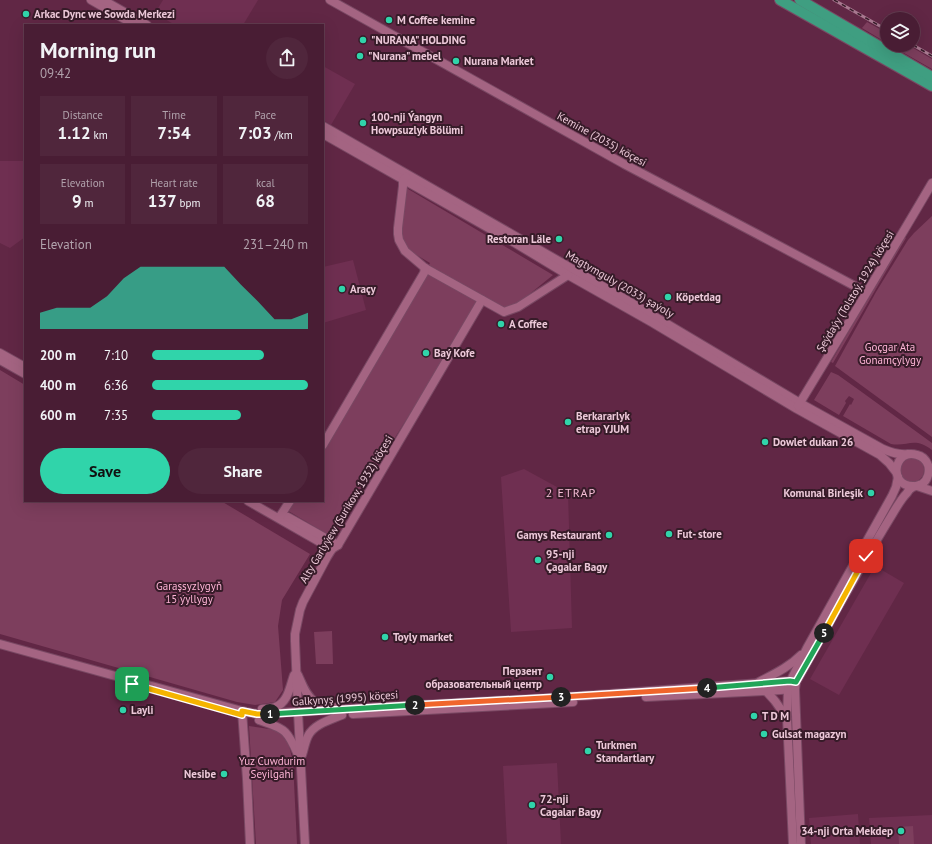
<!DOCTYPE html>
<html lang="en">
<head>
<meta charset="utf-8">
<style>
	:root { --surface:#491d34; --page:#50263c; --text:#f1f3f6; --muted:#b1a2ac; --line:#613b4f; --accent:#30d4aa }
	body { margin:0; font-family:"PT Sans",sans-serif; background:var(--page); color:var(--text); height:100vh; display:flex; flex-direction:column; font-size:15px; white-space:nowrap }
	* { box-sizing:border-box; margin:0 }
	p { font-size:13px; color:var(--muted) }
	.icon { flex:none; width:22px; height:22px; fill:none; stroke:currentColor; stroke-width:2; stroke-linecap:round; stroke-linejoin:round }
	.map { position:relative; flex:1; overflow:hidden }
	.side { position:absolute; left:24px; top:24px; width:300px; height:478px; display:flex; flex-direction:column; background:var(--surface); border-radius:0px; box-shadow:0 4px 16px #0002,0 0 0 1px var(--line) }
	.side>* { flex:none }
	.buttons { position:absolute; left:880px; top:12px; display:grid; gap:8px }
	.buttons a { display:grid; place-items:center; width:40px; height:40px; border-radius:50%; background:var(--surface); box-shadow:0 4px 16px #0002,0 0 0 1px var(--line); font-size:20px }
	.pin { position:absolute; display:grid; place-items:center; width:34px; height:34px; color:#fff; margin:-17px; border-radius:8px; box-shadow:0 2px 6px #0006 }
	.km { position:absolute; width:20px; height:20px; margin:-10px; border-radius:50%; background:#222; color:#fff; font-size:11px; line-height:20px; text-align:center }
	.round { display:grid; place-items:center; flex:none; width:42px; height:42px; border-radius:21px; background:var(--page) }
	.overview { display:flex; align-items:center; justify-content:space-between; height:68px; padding:0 16px }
	h1 { font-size:22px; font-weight:800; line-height:30px }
	.figures { display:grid; grid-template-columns:repeat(3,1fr); gap:6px; height:68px; padding:4px 16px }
	.figures div { display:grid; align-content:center; border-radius:0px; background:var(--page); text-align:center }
	.figures b { font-size:17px; font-weight:800 }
	.figures small { font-size:11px; font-weight:400 }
	.figures p { font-size:11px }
	.chart { height:112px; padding:8px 16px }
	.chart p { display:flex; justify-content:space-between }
	.chart svg { width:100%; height:72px; margin-top:4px; fill:var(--accent); opacity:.7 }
	.button { display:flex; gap:8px; margin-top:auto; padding:8px 16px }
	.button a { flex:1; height:46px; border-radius:24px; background:var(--accent); color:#111; font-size:16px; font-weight:800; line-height:46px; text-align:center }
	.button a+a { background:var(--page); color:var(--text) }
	ul { padding:0 16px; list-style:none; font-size:13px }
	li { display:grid; grid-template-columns:64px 48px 1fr; align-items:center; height:30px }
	li i { height:10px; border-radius:5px; background:var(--accent) }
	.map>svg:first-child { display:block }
	.built { fill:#6f2f51 }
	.green { fill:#7d3e5d }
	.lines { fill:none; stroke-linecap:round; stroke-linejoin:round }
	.secondary-casing { stroke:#794863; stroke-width:10 }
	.highway-casing { stroke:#794863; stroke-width:12 }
	.secondary { stroke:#a46482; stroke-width:8 }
	.highway { stroke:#3f9e81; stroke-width:10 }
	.rail-casing { stroke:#a87990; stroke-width:3 }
	.rail { stroke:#361b28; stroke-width:1.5; stroke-dasharray:4.5; stroke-linecap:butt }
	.split-1-casing { stroke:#fff; stroke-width:8 }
	.split-2-casing { stroke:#fff; stroke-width:8 }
	.split-3-casing { stroke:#fff; stroke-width:8 }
	.split-4-casing { stroke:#fff; stroke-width:8 }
	.split-5-casing { stroke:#fff; stroke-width:8 }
	.split-6-casing { stroke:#fff; stroke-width:8 }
	.split-1 { stroke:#f5b400; stroke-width:5 }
	.split-2 { stroke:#22a559; stroke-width:5 }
	.split-3 { stroke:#f0652b; stroke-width:5 }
	.split-4 { stroke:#f0652b; stroke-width:5 }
	.split-5 { stroke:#22a559; stroke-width:5 }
	.split-6 { stroke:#f5b400; stroke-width:5 }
	.poi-dot { fill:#30d4aa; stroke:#361b28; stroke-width:1.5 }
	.labels { text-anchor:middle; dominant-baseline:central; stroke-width:4; stroke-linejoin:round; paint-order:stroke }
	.poi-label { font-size:11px; font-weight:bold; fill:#edc9d9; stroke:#361b28; text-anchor:start }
	.street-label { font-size:11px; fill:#edc9d9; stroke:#361b28 }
	.park-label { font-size:11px; fill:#feb4d6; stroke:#361b28 }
	.neighbourhood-label { font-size:12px; letter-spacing:1px; fill:#f7bed7; stroke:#361b28 }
</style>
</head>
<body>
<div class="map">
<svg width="932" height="844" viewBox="0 0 932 844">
	<rect width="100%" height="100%" fill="#612745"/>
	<g class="built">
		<path d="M163 0H258L243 25H175L155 13Z"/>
		<path d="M323 66 355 84 331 125 323 120Z"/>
		<path d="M0 161H25V237L10 248 0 243Z"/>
		<path d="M353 260 366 310 323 323V267Z"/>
		<path d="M524 469 568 493 572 628 511 632 501 477Z"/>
		<path d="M875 566 904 583 839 695 810 679Z"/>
		<path d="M557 763 561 844H507L503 766Z"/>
		<path d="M858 814 860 844H811L809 818Z"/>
		<path d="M932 815V844H871L869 818Z"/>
	</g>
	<g class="green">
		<path d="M867 22 887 33V43L862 28Z"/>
		<path d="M890 45H908L932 59V69Z"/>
		<path d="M403 186 553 275 510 310 482 300 332 537 285 509 289 501H323V444L430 263 400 245Z"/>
		<path d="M932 216V437L835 366 876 292 908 240 914 233Z"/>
		<path d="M904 237 906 238 884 275 833 363 831 362 882 274Z"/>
		<path d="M0 370 25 385V501H221L310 554 282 600 278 626 283 690 275 702 255 705 237 702 0 634Z"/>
		<path d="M831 372 838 375 859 390 932 443V450C914 436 908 447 891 444L843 416 850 404 851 405 854 399 849 396 845 401 846 403 839 415 814 400Z"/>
		<circle cx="912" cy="470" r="12"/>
		<path d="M332 631 333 664H316L314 632Z"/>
		<path d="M249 726 276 730 287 737 293 762 297 844H256Z"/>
		<path d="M913 826 914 844H899L898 827Z"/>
	</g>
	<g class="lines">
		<defs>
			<g id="secondary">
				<path d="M91 0 135 25"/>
				<path d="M103 0 147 25"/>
				<path d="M330 0 624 164 757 234 866 292"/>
				<path d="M323 126 632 303 800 403 883 449C892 453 899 455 908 454"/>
				<path d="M323 134 515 243 568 275 653 323 797 409 880 455 889 463 896 472"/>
				<path d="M406 177 403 180V186L398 228V234L399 240 405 251 425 268 504 312 518 307 568 275"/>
				<path d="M0 353 25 367"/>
				<path d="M0 360 25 374"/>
				<path d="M798 406C843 332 888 258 932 183"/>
				<path d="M323 445 424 273 425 268"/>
				<path d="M917 486 932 491"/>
				<path d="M248 501 332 549"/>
				<path d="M288 517 338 545"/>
				<path d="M279 518 290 501"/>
				<path d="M0 644 242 711 257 714 567 697 790 681 796 682"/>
				<path d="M298 675C302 684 306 696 315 702 320 705 327 706 334 707"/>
				<path d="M759 682C774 674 789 667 801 655"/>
				<path d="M766 691 775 701 787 718"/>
				<path d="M646 697 766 691 795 689"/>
				<path d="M262 709C266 708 271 709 275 707 288 703 290 686 294 675"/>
				<path d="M242 711 247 779 250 844"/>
				<path d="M353 714 573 702"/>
				<path d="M259 720C267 723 279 726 285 732 291 738 295 748 298 755"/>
				<path d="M302 755C304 749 305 742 308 736 314 724 330 720 342 715"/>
				<path d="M305 844 298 712 295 641V634L300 610 303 602 327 557 332 549 338 545 482 300"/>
				<path d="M793 844 787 718 788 689 789 684 807 648 892 496 896 487 898 477"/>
				<path d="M801 844 795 689 796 682C827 627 857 572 890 518 895 510 900 500 907 493 908 491 911 488 913 487 916 486 919 485 922 484 928 480 930 471 928 465 926 460 922 456 917 455 894 447 887 487 914 486"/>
			</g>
			<g id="highway">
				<path d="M780 0 932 86"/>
				<path d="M800 0 932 77"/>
			</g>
		</defs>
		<use href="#secondary" class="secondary-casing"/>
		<use href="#highway" class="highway-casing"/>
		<use href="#secondary" class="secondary"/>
		<use href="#highway" class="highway"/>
		<defs>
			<g id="rail">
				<path d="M834 0 887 30"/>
				<path d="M913 45 932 56"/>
			</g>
		</defs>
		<use href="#rail" class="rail-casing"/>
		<use href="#rail" class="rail"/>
	</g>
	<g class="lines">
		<defs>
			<path id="split-1" d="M132 684 242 715V711L257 714H270"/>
			<path id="split-2" d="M270 714 415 705"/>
			<path id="split-3" d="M415 705 561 697"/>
			<path id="split-4" d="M561 697 707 688"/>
			<path id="split-5" d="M707 688 790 681 796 682 824 633"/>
			<path id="split-6" d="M824 633 866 556"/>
		</defs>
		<use href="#split-1" class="split-1-casing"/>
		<use href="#split-2" class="split-2-casing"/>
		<use href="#split-3" class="split-3-casing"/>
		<use href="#split-4" class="split-4-casing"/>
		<use href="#split-5" class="split-5-casing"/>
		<use href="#split-6" class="split-6-casing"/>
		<use href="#split-1" class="split-1"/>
		<use href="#split-2" class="split-2"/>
		<use href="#split-3" class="split-3"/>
		<use href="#split-4" class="split-4"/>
		<use href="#split-5" class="split-5"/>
		<use href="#split-6" class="split-6"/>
	</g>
	<g class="poi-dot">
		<circle cx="26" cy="14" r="4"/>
		<circle cx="389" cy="20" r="4"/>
		<circle cx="363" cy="40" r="4"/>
		<circle cx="360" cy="56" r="4"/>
		<circle cx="456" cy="61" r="4"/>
		<circle cx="363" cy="123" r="4"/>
		<circle cx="559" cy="239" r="4"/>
		<circle cx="342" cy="289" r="4"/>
		<circle cx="668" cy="297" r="4"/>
		<circle cx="501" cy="324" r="4"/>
		<circle cx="426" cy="353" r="4"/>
		<circle cx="568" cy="422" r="4"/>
		<circle cx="765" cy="442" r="4"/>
		<circle cx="871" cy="493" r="4"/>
		<circle cx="669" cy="534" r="4"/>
		<circle cx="609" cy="535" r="4"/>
		<circle cx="538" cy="560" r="4"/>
		<circle cx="385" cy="637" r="4"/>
		<circle cx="550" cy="677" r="4"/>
		<circle cx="123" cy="710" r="4"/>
		<circle cx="754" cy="716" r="4"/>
		<circle cx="764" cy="734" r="4"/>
		<circle cx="588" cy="751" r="4"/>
		<circle cx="224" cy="774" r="4"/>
		<circle cx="532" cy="805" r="4"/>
		<circle cx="901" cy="831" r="4"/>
	</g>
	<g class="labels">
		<g class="poi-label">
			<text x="34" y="14">Arkac Dync we Sowda Merkezi</text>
			<text x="397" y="20">M Coffee kemine</text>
			<text x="371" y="40">"NURANA" HOLDING</text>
			<text x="368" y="56">"Nurana" mebel</text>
			<text x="464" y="61">Nurana Market</text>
			<text x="371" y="117">100-nji Ýangyn<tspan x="371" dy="13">Howpsuzlyk Bölümi</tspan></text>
			<text x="551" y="239" text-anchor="end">Restoran Läle</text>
			<text x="350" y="289">Araçy</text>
			<text x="676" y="297">Köpetdag</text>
			<text x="509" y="324">A Coffee</text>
			<text x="434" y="353">Baý Kofe</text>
			<text x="576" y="416">Berkararlyk<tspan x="576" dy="13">etrap YJUM</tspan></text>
			<text x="773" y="442">Dowlet dukan 26</text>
			<text x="863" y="493" text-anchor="end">Komunal Birleşik</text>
			<text x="677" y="534">Fut- store</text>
			<text x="601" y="535" text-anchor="end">Gamys Restaurant</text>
			<text x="546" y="554">95-nji<tspan x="546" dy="13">Çagalar Bagy</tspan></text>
			<text x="393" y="637">Toyly market</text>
			<text x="542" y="671" text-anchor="end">Перзент<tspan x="542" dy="13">образовательный центр</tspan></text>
			<text x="131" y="710">Layli</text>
			<text x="762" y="716">T D M</text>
			<text x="772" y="734">Gulsat magazyn</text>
			<text x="596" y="745">Turkmen<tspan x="596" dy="13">Standartlary</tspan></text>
			<text x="216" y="774" text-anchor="end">Nesibe</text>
			<text x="540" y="799">72-nji<tspan x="540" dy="13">Cagalar Bagy</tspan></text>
			<text x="893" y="831" text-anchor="end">34-nji Orta Mekdep</text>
		</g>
		<g class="street-label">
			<text transform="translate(602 139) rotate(29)">Kemine (2035) köçesi</text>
			<text transform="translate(620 284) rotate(30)">Magtymguly (2033) şaýoly</text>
			<text transform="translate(855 291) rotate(-59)">Şeýdaýy (Tolstoý, 1924) köçesi</text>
			<text transform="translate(346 509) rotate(-59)">Alty Garlyýew (Surikow, 1932) köçesi</text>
			<text transform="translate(345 698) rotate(-4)">Galkynyş (1995) köçesi</text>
		</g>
		<g class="park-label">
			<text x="890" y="347">Goçgar Ata<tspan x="890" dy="13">Gonamçylygy</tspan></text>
			<text x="189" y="586">Garaşsyzlygyň<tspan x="189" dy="13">15 ýyllygy</tspan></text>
			<text x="272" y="761">Yuz Cuwdurim<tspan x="272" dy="13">Seyilgahi</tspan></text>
		</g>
		<g class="neighbourhood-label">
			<text x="571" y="492">2 ETRAP</text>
		</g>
	</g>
</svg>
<div class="buttons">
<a><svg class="icon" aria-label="layers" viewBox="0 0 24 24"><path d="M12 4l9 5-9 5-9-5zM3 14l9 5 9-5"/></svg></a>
</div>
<div class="pin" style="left:132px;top:684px;background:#1e9e55"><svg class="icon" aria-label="arrive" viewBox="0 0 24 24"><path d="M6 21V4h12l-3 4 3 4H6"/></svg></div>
<div class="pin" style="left:866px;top:556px;background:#d93025"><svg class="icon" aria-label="check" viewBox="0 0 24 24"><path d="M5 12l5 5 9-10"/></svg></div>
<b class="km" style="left:270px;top:714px">1</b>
<b class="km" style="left:415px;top:705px">2</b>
<b class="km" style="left:561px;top:697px">3</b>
<b class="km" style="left:707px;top:688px">4</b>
<b class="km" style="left:824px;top:633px">5</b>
<section class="side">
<div class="overview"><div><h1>Morning run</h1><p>09:42</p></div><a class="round"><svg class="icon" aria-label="share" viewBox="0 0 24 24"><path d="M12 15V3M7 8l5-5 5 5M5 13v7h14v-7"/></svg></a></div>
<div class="figures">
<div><p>Distance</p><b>1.12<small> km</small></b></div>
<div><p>Time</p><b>7:54</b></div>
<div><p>Pace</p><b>7:03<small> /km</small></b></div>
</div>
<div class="figures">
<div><p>Elevation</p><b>9<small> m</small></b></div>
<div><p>Heart rate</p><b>137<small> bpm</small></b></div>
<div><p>kcal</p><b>68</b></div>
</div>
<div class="chart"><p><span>Elevation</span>231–240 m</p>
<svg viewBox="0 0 160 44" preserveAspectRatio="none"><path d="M0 44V34L10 31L20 31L30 31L40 24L50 13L60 6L70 6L80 6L90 6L100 6L110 6L120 17L130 27L140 38L150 38L160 34V44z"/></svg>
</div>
<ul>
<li><b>200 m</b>7:10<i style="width:72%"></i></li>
<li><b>400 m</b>6:36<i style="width:100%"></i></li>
<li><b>600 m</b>7:35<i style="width:57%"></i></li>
</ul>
<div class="button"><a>Save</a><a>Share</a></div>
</section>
</div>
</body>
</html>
